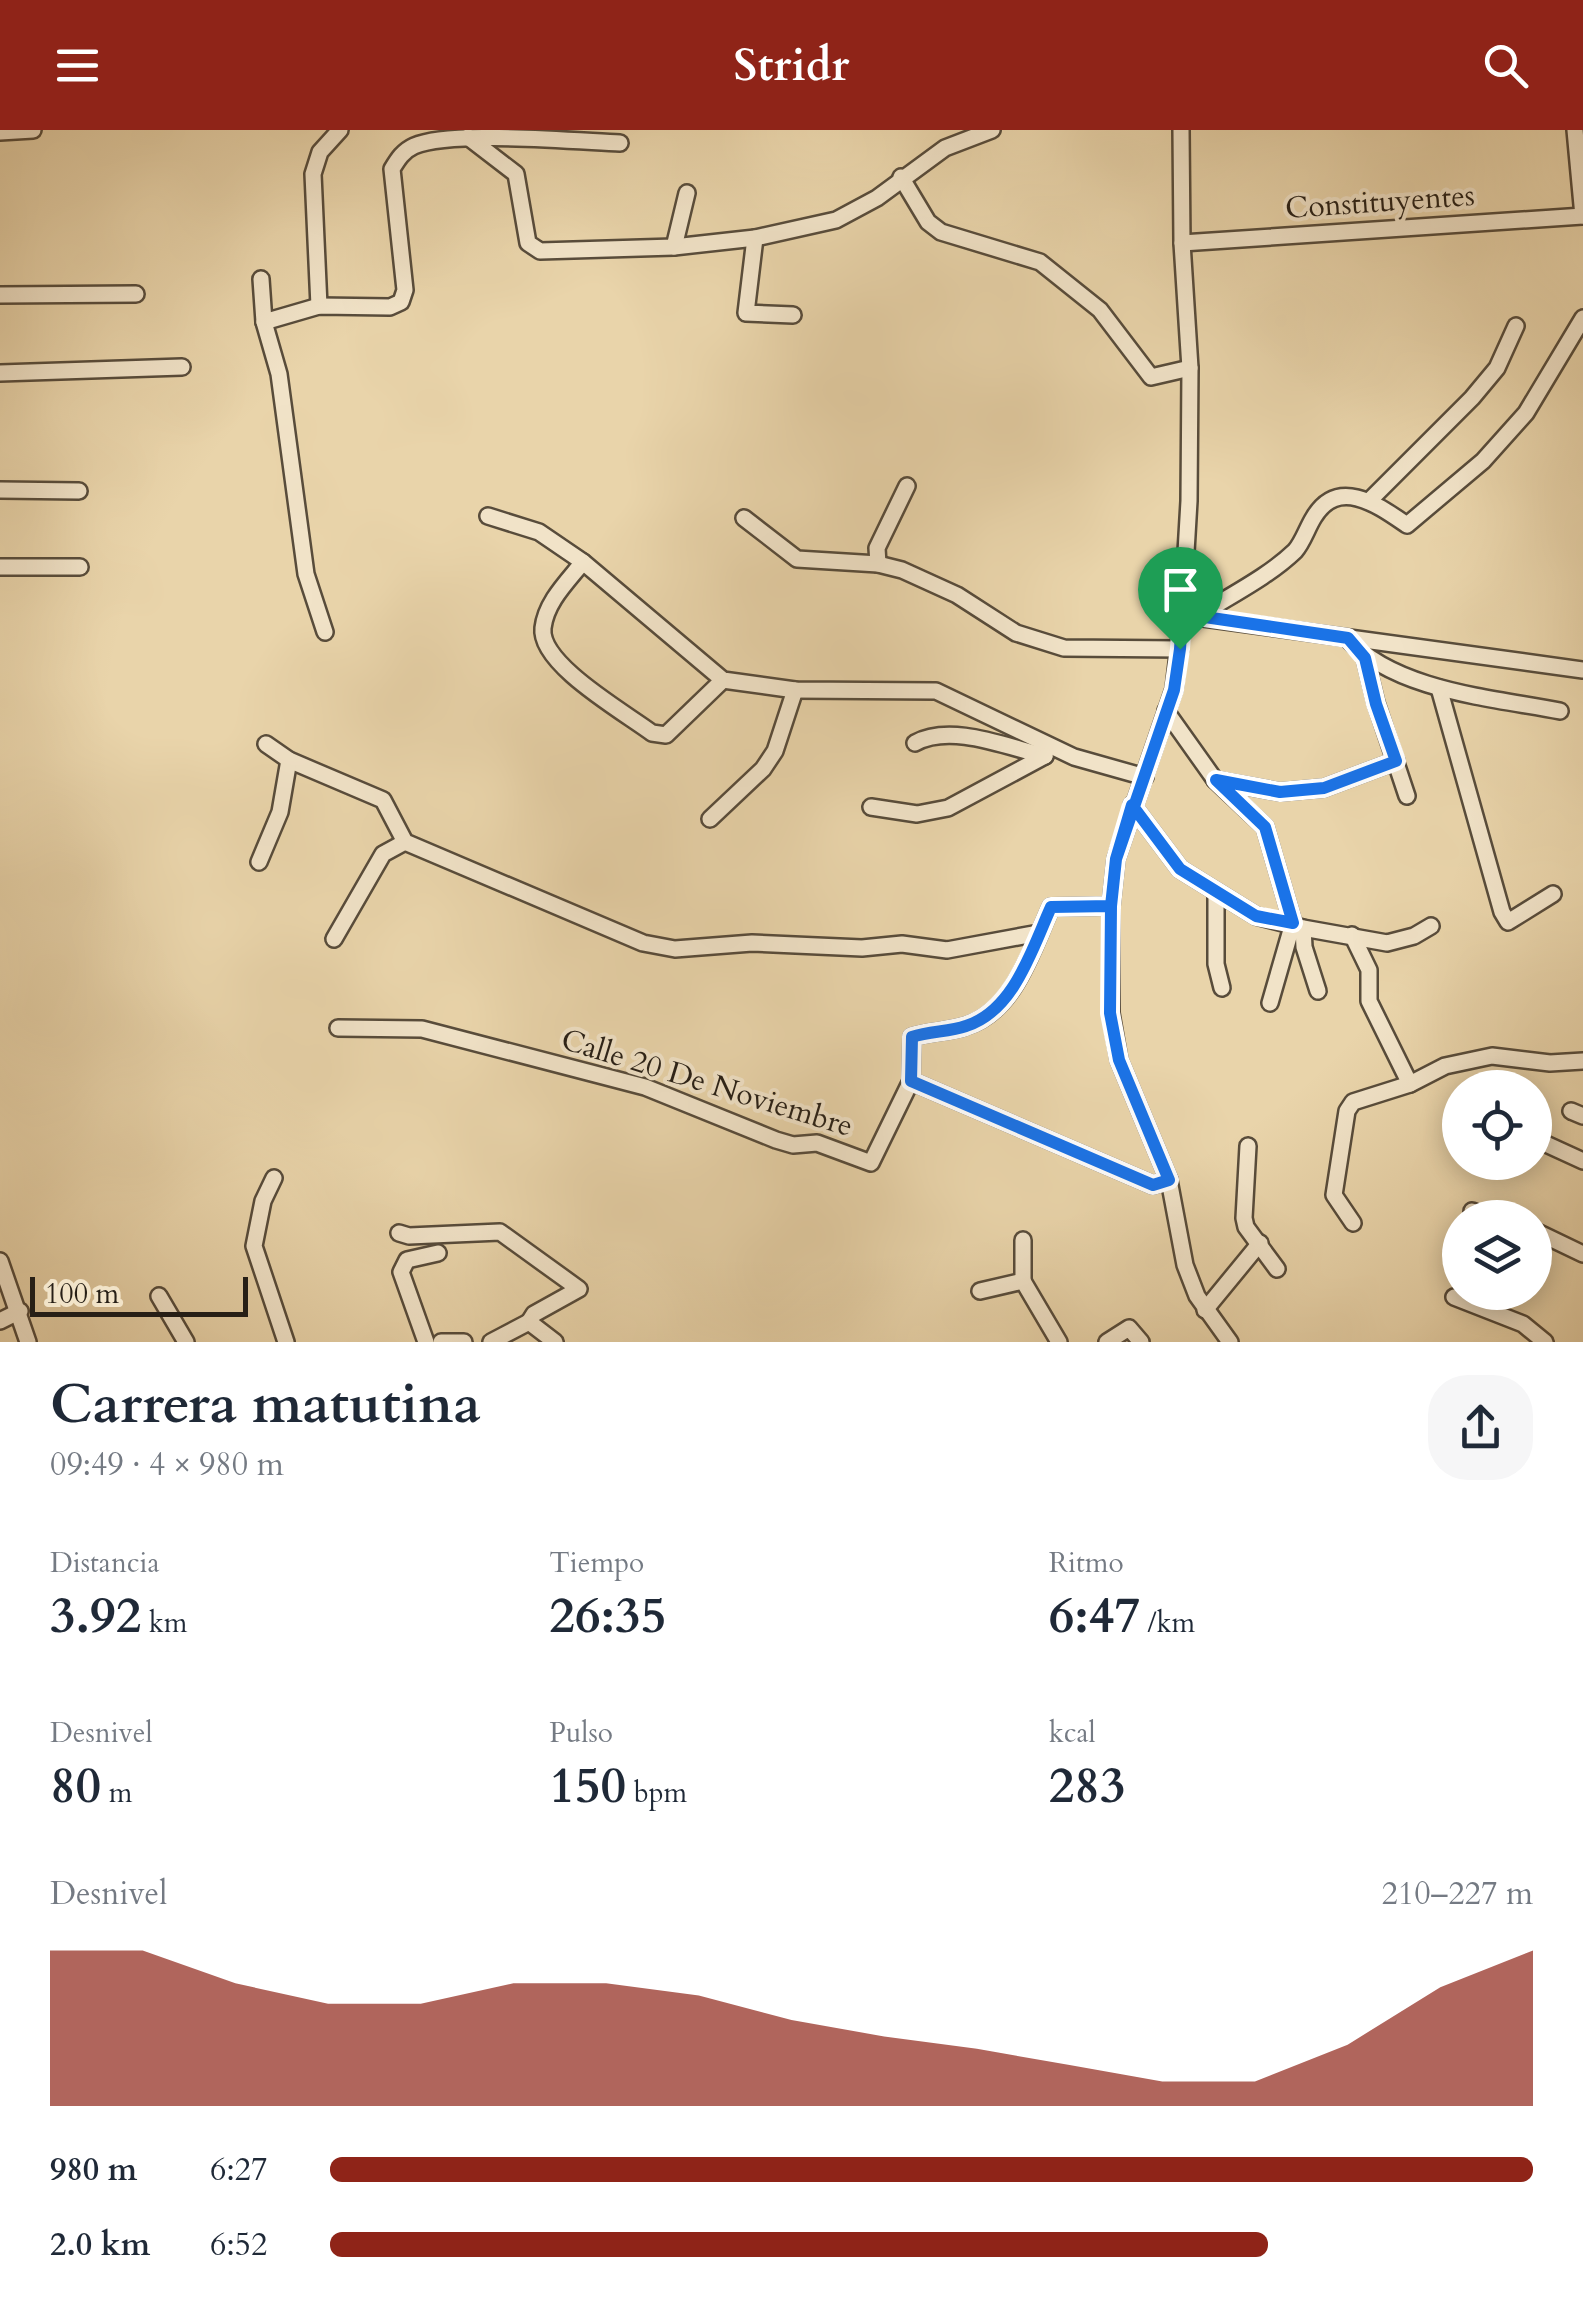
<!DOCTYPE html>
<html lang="es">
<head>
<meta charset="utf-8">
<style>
	:root { --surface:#fff; --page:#f6f6f7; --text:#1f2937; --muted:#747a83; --accent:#8f2418 }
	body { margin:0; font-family:Cardo,serif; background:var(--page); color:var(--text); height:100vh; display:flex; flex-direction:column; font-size:38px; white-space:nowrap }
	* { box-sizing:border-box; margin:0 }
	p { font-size:32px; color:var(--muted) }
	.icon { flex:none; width:55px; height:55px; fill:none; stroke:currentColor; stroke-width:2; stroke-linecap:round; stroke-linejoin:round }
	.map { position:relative; height:1212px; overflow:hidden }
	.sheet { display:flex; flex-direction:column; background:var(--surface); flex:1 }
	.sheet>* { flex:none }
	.controls { position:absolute; left:1442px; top:940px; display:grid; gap:20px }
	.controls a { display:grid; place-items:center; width:110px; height:110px; border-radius:50%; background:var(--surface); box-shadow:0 5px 25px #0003; font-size:50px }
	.scale { position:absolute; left:30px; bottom:25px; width:218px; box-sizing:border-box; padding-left:10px; border:5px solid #271f16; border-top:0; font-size:28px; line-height:35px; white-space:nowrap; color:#271f16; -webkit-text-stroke:8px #f1e3c8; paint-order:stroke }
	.pin { position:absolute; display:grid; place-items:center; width:85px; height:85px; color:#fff; margin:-102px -42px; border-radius:50% 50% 50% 0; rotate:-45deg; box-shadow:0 0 10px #0007 }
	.pin .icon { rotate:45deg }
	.round { display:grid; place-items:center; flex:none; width:105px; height:105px; border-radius:40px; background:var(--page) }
	.headline { display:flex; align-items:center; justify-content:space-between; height:170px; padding:0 50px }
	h1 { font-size:55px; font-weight:800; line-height:75px }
	.metrics { display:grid; grid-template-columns:repeat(3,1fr); gap:15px; height:170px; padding:10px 50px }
	.metrics div { display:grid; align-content:center }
	.metrics b { font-size:50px; font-weight:800 }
	.metrics small { font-size:28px; font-weight:400 }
	.metrics p { font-size:28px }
	.chart { height:280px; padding:20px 50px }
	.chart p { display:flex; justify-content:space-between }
	.chart svg { width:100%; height:180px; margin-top:10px; fill:var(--accent); opacity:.7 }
	ul { padding:0 50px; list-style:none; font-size:32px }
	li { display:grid; grid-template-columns:160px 120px 1fr; align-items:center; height:75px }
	li i { height:25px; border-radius:12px; background:var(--accent) }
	header { display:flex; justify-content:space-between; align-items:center; height:130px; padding:0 50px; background:var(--accent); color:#fff; font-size:45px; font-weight:800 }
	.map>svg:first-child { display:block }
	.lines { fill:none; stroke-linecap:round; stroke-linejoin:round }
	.minor-casing { stroke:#584c3b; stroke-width:20 }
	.minor { stroke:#f1e3c8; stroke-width:15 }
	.route-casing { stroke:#fff; stroke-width:20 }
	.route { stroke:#1a73e8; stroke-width:12 }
	.labels { text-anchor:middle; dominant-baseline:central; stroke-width:8; stroke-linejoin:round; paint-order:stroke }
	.street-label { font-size:30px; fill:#271f16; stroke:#f1e3c8 }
</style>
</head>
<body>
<header><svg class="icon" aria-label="menu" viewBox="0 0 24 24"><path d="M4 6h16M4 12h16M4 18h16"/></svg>Stridr<svg class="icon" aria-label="search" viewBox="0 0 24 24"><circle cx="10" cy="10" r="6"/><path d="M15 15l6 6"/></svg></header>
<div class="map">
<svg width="1583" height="1212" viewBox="0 0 1583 1212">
	<rect width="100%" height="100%" fill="#e9d4aa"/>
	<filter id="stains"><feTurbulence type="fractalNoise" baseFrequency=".002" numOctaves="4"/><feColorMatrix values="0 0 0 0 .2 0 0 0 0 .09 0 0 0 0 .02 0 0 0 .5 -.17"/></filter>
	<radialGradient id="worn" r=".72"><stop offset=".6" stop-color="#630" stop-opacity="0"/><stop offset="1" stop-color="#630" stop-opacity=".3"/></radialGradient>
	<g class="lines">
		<defs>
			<g id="minor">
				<path d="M1181 0 1182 113 1190 238 1189 371 1182 490 1174 559 1116 729 1111 776V883L1119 930 1169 1050 1185 1135 1197 1166 1230 1212"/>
				<path d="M1575 0 1583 86"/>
				<path d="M0 2 33 0"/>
				<path d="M468 7 516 44 528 113 540 121 674 117 755 108 836 90 877 68 945 18 992 0"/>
				<path d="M901 47 928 92 941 102 1040 132 1100 180 1151 247 1190 238"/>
				<path d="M755 108 746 183 793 185"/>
				<path d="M1182 113 1583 86"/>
				<path d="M674 117 687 63"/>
				<path d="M261 149 264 192 279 244 306 444 325 502"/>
				<path d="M0 165 136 164"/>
				<path d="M319 176 313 44 320 22 340 0"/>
				<path d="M264 192 319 176 390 177 401 172 405 160 392 39C398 29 403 21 414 16 450 0 575 11 620 13"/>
				<path d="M0 243 182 237"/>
				<path d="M0 360 79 361"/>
				<path d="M1370 370 1472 268 1497 238 1516 196"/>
				<path d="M488 386 539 402 583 432 723 550 795 560 936 561 1074 627 1145 647"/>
				<path d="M744 388 797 429 878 434 902 440 957 465 1016 503 1064 518 1180 519"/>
				<path d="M583 432C567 452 546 472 543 498 539 534 624 582 652 603L666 605 723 550"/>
				<path d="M878 434 877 418 907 356"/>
				<path d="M0 437H80"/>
				<path d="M1198 486C1229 466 1268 447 1295 421 1303 412 1307 398 1314 387 1339 346 1379 376 1407 395L1483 331 1526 283 1583 188"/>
				<path d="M1196 487 1583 540"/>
				<path d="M1347 508C1395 561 1493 568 1560 581"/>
				<path d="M1365 528 1376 573 1407 666"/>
				<path d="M1439 558 1502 782 1508 792 1553 764"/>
				<path d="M1166 581 1215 650 1265 697 1293 793 1270 873"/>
				<path d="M915 613C951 593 1007 617 1045 626"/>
				<path d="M266 614 289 630 383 670 405 712 643 813 675 819 752 813 862 818 902 814 947 820 1039 803"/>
				<path d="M1215 650 1280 662 1324 658 1396 631"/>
				<path d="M1132 675 1180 739 1256 786 1303 798 1387 813 1414 806 1431 796"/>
				<path d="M871 677 917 684 948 678 1045 626"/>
				<path d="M710 689 763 639 775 621 795 560"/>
				<path d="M259 732 280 682 289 630"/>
				<path d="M1216 763V834L1222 858"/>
				<path d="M1303 798 1304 817 1318 861"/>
				<path d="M1352 805 1369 840V871L1410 954"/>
				<path d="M334 809 383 724 405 712"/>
				<path d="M338 898 422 899 645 957 776 1010 793 1015 817 1013 871 1033 911 951 912 907C930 901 949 902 966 896 1015 881 1032 819 1051 777L1111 776"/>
				<path d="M911 951 1153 1055 1169 1050"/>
				<path d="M1571 981 1583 986"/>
				<path d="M1535 1009 1583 1031"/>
				<path d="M1248 1016 1244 1088 1246 1097 1277 1139"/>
				<path d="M274 1048 263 1071 254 1116 286 1212"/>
				<path d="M1472 1081 1493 1088"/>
				<path d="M1353 1093 1334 1065 1347 981 1353 972 1410 954 1445 936 1492 926 1550 933 1583 931"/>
				<path d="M1535 1101 1583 1124"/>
				<path d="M399 1103 409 1106 500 1102 579 1159 534 1184 529 1192"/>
				<path d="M0 1131 28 1212"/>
				<path d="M1023 1151V1110"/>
				<path d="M980 1161 1023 1151 1059 1212"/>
				<path d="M159 1166 186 1212"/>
				<path d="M1454 1167 1523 1194 1545 1212"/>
				<path d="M1205 1180 1260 1113"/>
				<path d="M0 1191 20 1181"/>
				<path d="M426 1212 401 1142 407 1130 438 1123"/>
				<path d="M441 1212H464"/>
				<path d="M491 1212 529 1192 555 1212"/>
				<path d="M1107 1212 1129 1198 1141 1212"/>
			</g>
		</defs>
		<use href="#minor" class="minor-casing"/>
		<use href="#minor" class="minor"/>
	</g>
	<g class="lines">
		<defs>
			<path id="route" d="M1180 519 1174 560 1116 729 1111 776 1051 777C1032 819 1014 881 966 896 949 902 930 901 912 907L911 951 1153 1055 1169 1050 1119 930 1110 883 1111 776 1116 729 1132 675 1180 739 1256 786 1293 793 1265 697 1216 650 1280 662 1324 658 1396 631 1376 574 1365 528 1348 508 1198 486 1182 490 1180 519"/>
		</defs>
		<use href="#route" class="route-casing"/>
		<use href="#route" class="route"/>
	</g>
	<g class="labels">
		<g class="street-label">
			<text transform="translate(1380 72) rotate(-4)">Constituyentes</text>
			<text transform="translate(707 953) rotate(17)">Calle 20 De Noviembre</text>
		</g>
	</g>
	<rect width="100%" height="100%" filter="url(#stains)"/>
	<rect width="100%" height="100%" fill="url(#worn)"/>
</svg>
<div class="controls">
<a><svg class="icon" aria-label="locate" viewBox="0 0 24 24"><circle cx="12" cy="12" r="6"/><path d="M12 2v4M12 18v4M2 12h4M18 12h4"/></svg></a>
<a><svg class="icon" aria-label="layers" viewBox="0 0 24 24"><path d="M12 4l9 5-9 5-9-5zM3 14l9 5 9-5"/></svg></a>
</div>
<div class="scale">100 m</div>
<div class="pin" style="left:1180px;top:519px;background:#1e9e55"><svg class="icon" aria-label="arrive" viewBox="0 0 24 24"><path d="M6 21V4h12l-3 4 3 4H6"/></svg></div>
</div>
<section class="sheet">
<div class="headline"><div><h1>Carrera matutina</h1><p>09:49 · 4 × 980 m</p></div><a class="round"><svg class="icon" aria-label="share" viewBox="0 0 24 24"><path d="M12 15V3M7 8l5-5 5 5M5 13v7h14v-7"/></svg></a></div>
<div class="metrics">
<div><p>Distancia</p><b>3.92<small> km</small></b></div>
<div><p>Tiempo</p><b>26:35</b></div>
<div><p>Ritmo</p><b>6:47<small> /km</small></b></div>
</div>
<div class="metrics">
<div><p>Desnivel</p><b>80<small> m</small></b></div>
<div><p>Pulso</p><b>150<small> bpm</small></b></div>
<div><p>kcal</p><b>283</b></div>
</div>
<div class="chart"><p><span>Desnivel</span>210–227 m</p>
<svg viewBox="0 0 160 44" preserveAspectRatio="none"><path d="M0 44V6L10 6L20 14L30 19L40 19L50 14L60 14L70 17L80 23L90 27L100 30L110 34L120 38L130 38L140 29L150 15L160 6V44z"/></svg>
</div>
<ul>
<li><b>980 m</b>6:27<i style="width:100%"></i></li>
<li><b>2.0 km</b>6:52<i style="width:78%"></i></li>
</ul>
</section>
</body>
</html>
